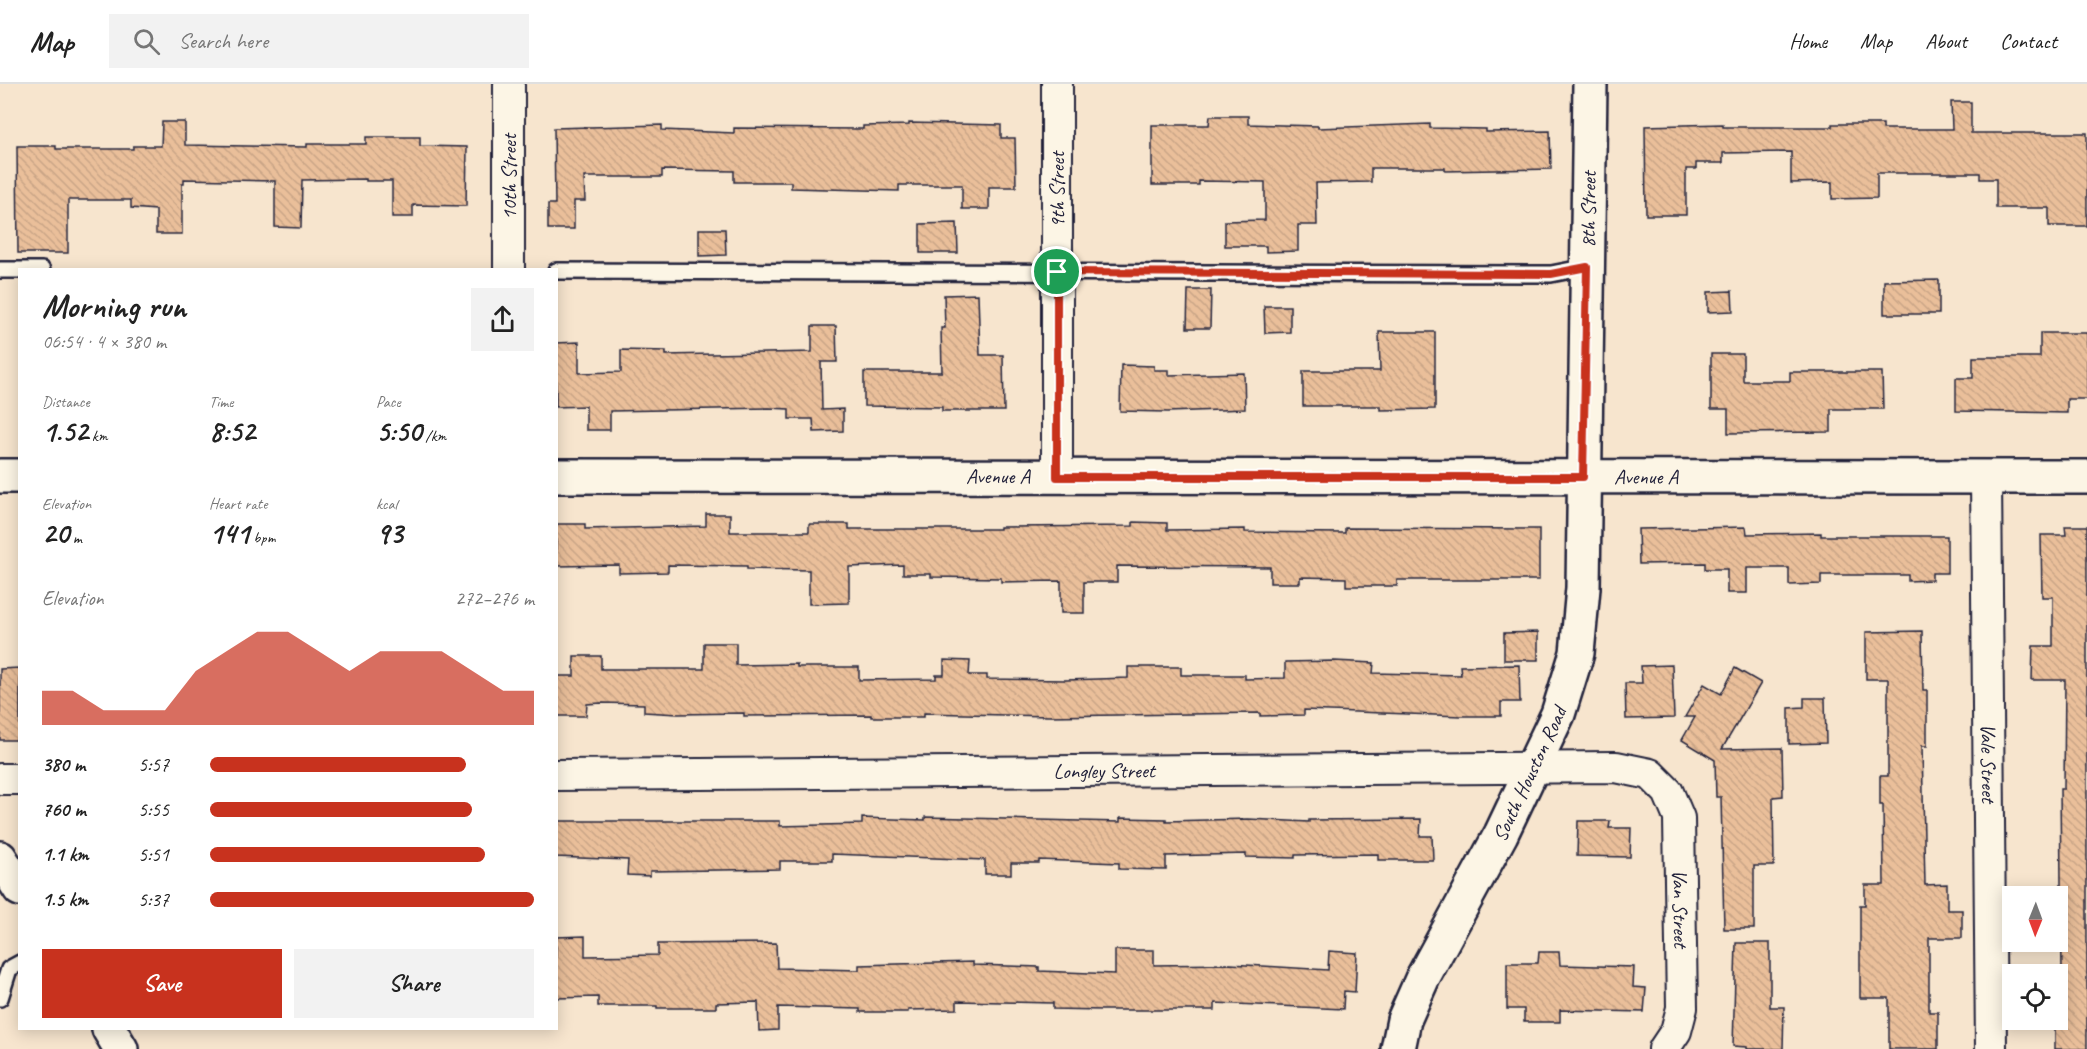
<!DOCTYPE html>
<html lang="en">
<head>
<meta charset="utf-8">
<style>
	:root { --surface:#fff; --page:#f2f2f2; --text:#222; --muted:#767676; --line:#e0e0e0; --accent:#c8321e }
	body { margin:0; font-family:Caveat,sans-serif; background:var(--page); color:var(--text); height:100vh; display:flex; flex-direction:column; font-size:22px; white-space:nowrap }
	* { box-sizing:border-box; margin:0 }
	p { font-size:20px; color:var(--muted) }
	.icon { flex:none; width:33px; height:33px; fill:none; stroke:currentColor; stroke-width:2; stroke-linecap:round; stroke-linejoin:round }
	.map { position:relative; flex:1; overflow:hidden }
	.drawer { position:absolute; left:18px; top:184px; width:540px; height:762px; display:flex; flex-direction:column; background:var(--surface); border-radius:0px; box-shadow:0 3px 15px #0003 }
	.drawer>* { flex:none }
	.needle { width:39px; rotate:181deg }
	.fabs { position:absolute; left:2002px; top:802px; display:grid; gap:12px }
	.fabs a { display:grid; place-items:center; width:66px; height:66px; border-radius:0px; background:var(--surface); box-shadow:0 3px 15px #0003; font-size:30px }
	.pin { position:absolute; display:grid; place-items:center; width:51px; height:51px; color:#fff; margin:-26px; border:3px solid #fff; border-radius:50%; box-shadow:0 2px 6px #0007 }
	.round { display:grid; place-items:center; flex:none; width:63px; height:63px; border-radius:0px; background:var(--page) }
	.overview { display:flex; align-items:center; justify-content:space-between; height:102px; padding:0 24px }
	h1 { font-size:33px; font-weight:700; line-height:45px }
	.metrics { display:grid; grid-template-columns:repeat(3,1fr); gap:9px; height:102px; padding:6px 24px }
	.metrics div { display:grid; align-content:center }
	.metrics b { font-size:30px; font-weight:700 }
	.metrics small { font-size:16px; font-weight:400 }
	.metrics p { font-size:16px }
	.chart { height:168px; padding:12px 24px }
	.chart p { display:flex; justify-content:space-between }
	.chart svg { width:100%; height:108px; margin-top:6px; fill:var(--accent); opacity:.7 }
	.cta { display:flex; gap:12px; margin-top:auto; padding:12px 24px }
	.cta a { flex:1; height:69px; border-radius:0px; background:var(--accent); color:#fff; font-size:24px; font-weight:700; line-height:69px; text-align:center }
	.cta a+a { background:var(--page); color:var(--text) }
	ul { padding:0 24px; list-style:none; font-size:20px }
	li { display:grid; grid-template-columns:96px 72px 1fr; align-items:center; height:45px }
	li i { height:15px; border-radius:8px; background:var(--accent) }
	header { display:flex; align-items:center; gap:36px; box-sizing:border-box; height:84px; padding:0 30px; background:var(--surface); border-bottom:2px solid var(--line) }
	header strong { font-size:28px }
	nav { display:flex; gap:33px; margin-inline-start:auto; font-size:21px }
	.search { width:420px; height:54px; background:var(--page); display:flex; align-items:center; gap:15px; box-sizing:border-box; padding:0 21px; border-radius:0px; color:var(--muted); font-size:22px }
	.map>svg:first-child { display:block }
	.building { fill:url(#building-back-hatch); stroke:#22223b; stroke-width:1.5 }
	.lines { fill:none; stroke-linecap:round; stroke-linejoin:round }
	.service-casing { stroke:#22223b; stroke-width:20 }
	.minor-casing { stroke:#22223b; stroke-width:34 }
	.tertiary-casing { stroke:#22223b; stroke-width:38 }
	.secondary-casing { stroke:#22223b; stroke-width:38 }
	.service { stroke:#fcf5e5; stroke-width:15 }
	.minor { stroke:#fcf5e5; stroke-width:30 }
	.tertiary { stroke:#fcf5e5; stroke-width:33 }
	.secondary { stroke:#fcf5e5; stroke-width:33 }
	.route-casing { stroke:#fff; stroke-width:12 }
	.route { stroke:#c8321e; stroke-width:8 }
	.labels { text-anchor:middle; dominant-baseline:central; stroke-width:5; stroke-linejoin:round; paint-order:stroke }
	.street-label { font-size:21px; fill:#22223b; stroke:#fcf5e5 }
</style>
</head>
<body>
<header>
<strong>Map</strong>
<div class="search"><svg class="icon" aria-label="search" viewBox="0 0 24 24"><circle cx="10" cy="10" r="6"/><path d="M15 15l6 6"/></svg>Search here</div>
<nav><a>Home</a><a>Map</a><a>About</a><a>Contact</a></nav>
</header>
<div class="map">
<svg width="2087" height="965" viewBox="0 0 2087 965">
	<defs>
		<pattern id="building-back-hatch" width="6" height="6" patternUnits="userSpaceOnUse" patternTransform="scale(1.5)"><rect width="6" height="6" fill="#eabf9a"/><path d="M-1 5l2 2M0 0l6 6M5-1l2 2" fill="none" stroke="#c8a486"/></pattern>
	</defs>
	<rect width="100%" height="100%" fill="#f7e5ce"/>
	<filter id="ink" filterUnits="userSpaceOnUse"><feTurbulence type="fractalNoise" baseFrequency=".0167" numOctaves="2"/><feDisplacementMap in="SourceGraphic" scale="12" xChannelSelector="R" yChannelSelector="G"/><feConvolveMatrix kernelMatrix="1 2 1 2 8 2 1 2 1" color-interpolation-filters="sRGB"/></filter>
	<g filter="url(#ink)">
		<g class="building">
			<path d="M1951 18H1971V49H2087V142H2049V124H1996V95H1980V89H1877V114L1832 115V98L1791 99V68L1723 69V79H1696V85H1686V131H1646L1645 42 1723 40V43H1832V40H1883V45H1952Z"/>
			<path d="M1210 32H1248V40L1318 42V44L1430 40V44L1486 45V48L1550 47 1551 85 1445 87V84H1371V98L1316 99 1317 141H1298V167L1266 168V162H1225V137L1265 136V98L1199 97V101H1152V41H1209Z"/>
			<path d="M162 38H185V61L307 63V60H366V53H420V62L467 63 466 122 413 121V133H392V97H366V95L302 96 301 144 275 143V97L184 95V100H182V150H156V126L131 124V116H68V169H18L17 62H56V65H133V62H161Z"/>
			<path d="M909 39 1001 41V54H1015L1016 103H989V125H962V101H899V107L791 104V98H734V87L662 86V93H584L585 117H574V145H548V120H555L554 44 662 41V46L734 49V44L863 45V42L909 41Z"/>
			<path d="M957 139 958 169H920V140Z"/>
			<path d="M699 145H725L726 171 699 172Z"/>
			<path d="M1939 196V230H1884V197Z"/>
			<path d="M1188 206H1211L1210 244H1187Z"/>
			<path d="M1732 207 1733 227 1708 228V208Z"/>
			<path d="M978 210 980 271H1003L1004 327H942V323L864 322V288H942L941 244H945L944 211Z"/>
			<path d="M1264 222H1290V248L1265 249Z"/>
			<path d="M812 242H836L837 278H821L822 326 843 325V347L814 348 813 335H789V325L769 324 610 327V346H586V322L556 323V259L579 258V289L621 288V266L666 267V271L812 268Z"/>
			<path d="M1379 248H1435V325L1380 326V322H1303V287H1380Z"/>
			<path d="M2040 249H2087V315H2067V329L1956 327V294H1973V273H2040Z"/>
			<path d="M1711 270H1743V297H1790V288H1882L1883 325H1831V348L1728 349V325H1711Z"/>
			<path d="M1121 281 1154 282V286H1169V291L1244 289 1245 325 1168 328 1120 327Z"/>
			<path d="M706 430H730V448H809V440H849V445H1000V443L1133 442V438L1167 439V446L1245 445V448L1345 449V444L1539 445V496H1397V502H1346V494L1300 493V499H1270V483L1117 482V498H1084V529H1061V497L1001 498V494L931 493V490H903V481L849 483V519L809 520V486L747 485V482L668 481V488L619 489V481L556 482V440H585V445L706 442Z"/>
			<path d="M2065 442H2087V965H2055V936H2058L2059 931V889H2062L2060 705H2064L2065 596H2032L2033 562H2053V513H2042L2041 451H2066Z"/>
			<path d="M1746 443 1747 450 1821 449V452H1947V489H1932V496L1908 497V491H1821V500L1789 501V484H1747V509H1727V485H1705V479L1639 480 1638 445Z"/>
			<path d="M1922 547 1923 606H1927V662H1922L1925 801 1947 800V826H1962V854H1929V928H1938V965H1889V914H1860V821H1865V801H1884L1883 721H1880V692H1888V595H1866V548Z"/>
			<path d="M1538 548V576H1504V549Z"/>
			<path d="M704 559H736V581L797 580V583H859V596L936 595V591H944V576L970 577 969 591H987V595L1066 596 1128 594V583H1181V591H1245V595L1285 594V578L1334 577 1374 579 1373 589 1461 591 1460 582 1519 581 1520 618H1501V632H1461L1304 626V631L1260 632V629L1048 632 924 629V633H871V631L744 632V629L678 630 644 628V620L601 619 587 620 586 632H556V592H574V572H601V585H704Z"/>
			<path d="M1672 581 1674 634 1626 635 1625 599H1642L1641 582Z"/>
			<path d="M20 584V656H0V585Z"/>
			<path d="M1735 584 1761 599 1722 665 1782 664 1783 712 1773 713 1774 782H1754V845H1724L1721 713H1716L1715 676 1682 656 1695 633H1685L1704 600 1721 610Z"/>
			<path d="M1804 614H1825L1826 659 1789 660V624L1804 623Z"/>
			<path d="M925 733 1120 738V734L1166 735V737L1248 735 1309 738V736L1421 735 1420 752H1432L1433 776H1378V770L1295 771V774L1246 773V770L1166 772V786L1119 785V779L1039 776V779H1011V790H985V776L832 770V777H780V785L650 787V792L627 791 628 776 556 773V737H780V742L862 740V734L925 736Z"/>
			<path d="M1578 737H1610L1609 744H1631L1630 773 1577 772Z"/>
			<path d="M585 852V872L658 871V860L776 859 777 884 859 886V881L973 878V881L1039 883V887L1115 890V866H1154V881L1230 880 1328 886 1329 867 1357 869 1355 908 1344 907 1343 925 1215 919V926H1102L1053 925V919L957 917V925L908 926V928H860V925L778 923V946L759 947 758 918 716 919V924H657V922H598V913L556 914V853Z"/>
			<path d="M1736 859H1770V923H1784L1783 965H1747V963L1733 962Z"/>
			<path d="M1539 868H1559L1560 881 1634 883 1633 903 1646 904 1644 928 1560 926V938H1524V925H1507V879H1538Z"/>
		</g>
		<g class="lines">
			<defs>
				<g id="service">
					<path d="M0 186H42"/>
					<path d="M556 187 1551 190 1587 183"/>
					<path d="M0 914 9 885 20 879"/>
				</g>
				<g id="minor">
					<path d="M1057 0V393"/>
					<path d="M509 186V0"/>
					<path id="s1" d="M1986 393 1991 965"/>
					<path id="s2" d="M556 691 1616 683 1650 690 1668 708 1679 734 1682 924 1676 947 1664 965"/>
					<path d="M0 695H20"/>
				</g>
				<g id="tertiary">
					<path d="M0 392H20"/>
					<path id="s3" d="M556 392 2087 393"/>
					<path id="s4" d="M1398 965 1404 936 1423 893 1501 750 1558 630 1577 569 1583 504 1590 0"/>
				</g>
				<g id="secondary">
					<path d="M0 774 20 805"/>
					<path d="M109 945 121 965"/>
				</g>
			</defs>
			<use href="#service" class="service-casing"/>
			<use href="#minor" class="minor-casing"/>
			<use href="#tertiary" class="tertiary-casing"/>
			<use href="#secondary" class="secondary-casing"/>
			<use href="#service" class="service"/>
			<use href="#minor" class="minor"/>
			<use href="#tertiary" class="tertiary"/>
			<use href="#secondary" class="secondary"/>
		</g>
	</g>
	<g class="lines" filter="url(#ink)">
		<defs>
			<path id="route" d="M1587 183 1583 393H1057V188L1551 190Z"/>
		</defs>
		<use href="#route" class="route-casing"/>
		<use href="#route" class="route"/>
	</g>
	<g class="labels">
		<g class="street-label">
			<text transform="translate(509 93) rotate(-90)">10th Street</text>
			<text transform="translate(1057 106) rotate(-90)">9th Street</text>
			<text stroke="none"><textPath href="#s4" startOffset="880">8th Street</textPath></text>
			<text stroke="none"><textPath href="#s3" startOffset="442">Avenue A</textPath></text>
			<text stroke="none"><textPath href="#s3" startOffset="1090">Avenue A</textPath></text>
			<text stroke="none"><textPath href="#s1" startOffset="286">Vale Street</textPath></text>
			<text stroke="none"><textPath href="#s2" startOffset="548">Longley Street</textPath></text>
			<text stroke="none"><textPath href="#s4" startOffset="306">South Houston Road</textPath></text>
			<text stroke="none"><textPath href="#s2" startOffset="1239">Van Street</textPath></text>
		</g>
	</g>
</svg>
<div class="fabs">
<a><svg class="needle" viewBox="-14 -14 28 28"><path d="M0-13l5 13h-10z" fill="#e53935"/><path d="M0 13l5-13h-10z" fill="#767676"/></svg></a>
<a><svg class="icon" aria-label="locate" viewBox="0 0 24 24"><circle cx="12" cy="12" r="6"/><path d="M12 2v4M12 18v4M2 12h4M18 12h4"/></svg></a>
</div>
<div class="pin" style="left:1057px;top:188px;background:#1e9e55"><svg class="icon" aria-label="arrive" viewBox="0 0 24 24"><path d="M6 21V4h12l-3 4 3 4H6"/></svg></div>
<section class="drawer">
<div class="overview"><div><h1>Morning run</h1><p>06:54 · 4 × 380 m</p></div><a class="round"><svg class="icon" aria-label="share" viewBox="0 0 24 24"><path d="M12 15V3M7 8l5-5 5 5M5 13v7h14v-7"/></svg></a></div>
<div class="metrics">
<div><p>Distance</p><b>1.52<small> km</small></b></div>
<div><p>Time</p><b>8:52</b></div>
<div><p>Pace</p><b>5:50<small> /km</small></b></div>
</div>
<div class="metrics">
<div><p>Elevation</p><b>20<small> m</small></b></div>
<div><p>Heart rate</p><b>141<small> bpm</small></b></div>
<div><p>kcal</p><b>93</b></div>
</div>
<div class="chart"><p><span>Elevation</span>272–276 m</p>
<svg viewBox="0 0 160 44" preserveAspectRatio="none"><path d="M0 44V30L10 30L20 38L30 38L40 38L50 22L60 14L70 6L80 6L90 14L100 22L110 14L120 14L130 14L140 22L150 30L160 30V44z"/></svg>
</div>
<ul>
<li><b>380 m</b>5:57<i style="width:79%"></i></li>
<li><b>760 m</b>5:55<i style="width:81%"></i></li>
<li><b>1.1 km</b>5:51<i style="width:85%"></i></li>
<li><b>1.5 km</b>5:37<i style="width:100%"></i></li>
</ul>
<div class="cta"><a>Save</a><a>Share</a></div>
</section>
</div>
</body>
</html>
